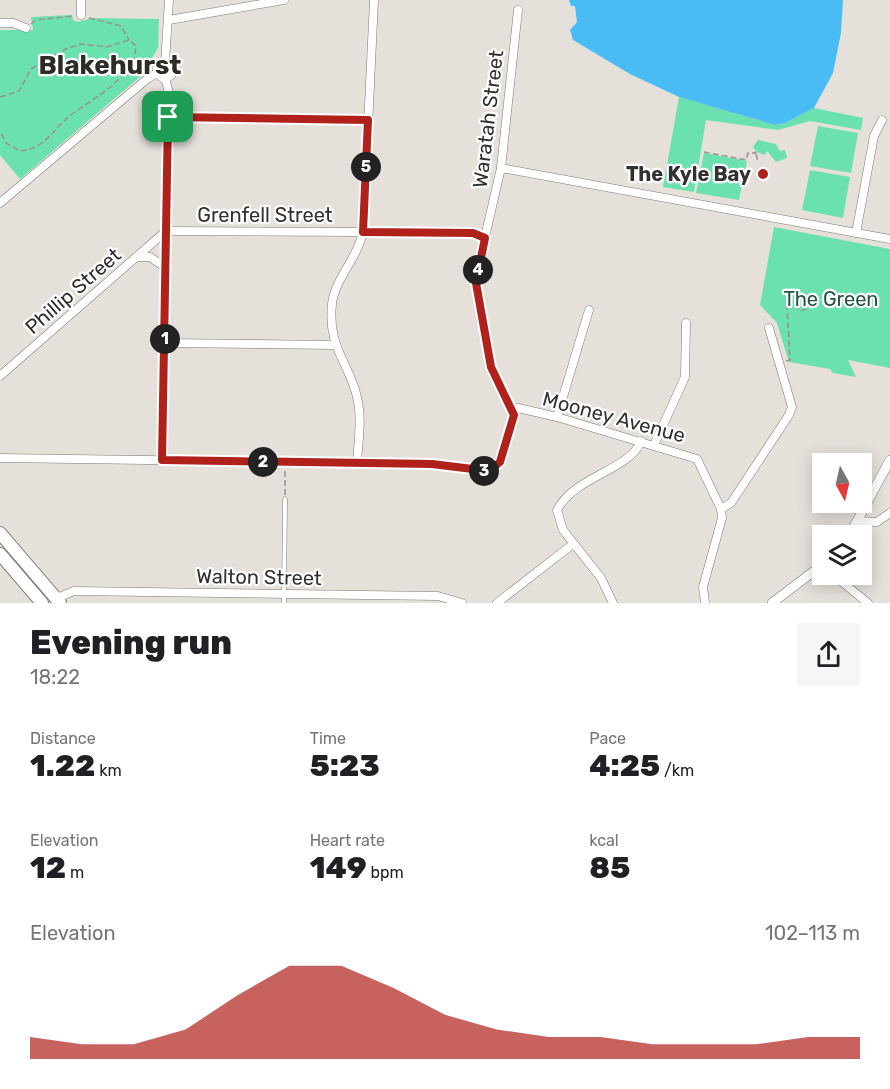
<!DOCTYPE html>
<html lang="en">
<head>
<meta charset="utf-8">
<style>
	:root { --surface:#fff; --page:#f6f6f6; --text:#202124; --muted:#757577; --accent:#b1211c }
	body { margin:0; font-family:Rubik,sans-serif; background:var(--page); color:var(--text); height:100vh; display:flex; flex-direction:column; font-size:22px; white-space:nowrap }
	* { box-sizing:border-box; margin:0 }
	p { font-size:20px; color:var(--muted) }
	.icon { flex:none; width:33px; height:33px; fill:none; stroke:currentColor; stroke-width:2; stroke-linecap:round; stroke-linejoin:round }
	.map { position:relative; height:603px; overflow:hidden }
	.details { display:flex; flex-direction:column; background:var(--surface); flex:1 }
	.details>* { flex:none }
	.needle { width:39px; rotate:172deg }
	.tools { position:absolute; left:812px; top:453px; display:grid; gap:12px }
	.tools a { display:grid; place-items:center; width:60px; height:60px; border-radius:0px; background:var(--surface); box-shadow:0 3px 15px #0003; font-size:30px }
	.pin { position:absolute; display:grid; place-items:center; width:51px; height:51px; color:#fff; margin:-26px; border-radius:12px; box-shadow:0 3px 9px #0006 }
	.km { position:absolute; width:30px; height:30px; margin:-15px; border-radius:50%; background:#222; color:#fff; font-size:16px; line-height:30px; text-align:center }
	.round { display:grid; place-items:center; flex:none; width:63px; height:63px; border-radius:0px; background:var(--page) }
	.overview { display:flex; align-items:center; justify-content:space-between; height:102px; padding:0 30px }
	h1 { font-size:33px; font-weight:800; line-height:45px }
	.figures { display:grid; grid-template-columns:repeat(3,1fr); gap:9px; height:102px; padding:6px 30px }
	.figures div { display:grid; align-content:center }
	.figures b { font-size:30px; font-weight:800 }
	.figures small { font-size:16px; font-weight:400 }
	.figures p { font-size:16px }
	.chart { height:168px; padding:12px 30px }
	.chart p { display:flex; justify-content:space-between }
	.chart svg { width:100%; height:108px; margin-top:6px; fill:var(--accent); opacity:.7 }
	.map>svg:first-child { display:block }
	.green { fill:#6ce1b0 }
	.water { fill:#49bcf3 }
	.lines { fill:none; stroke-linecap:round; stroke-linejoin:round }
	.service-casing { stroke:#7d7974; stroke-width:5 }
	.minor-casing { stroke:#7d7974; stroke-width:9 }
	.tertiary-casing { stroke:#7d7974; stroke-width:10 }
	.trunk-casing { stroke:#7d7974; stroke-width:14 }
	.path { stroke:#96938f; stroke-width:1.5; stroke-dasharray:6 3; stroke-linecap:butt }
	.service { stroke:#fff; stroke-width:4 }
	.minor { stroke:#fff; stroke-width:8 }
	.tertiary { stroke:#fff; stroke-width:9 }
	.trunk { stroke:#fff; stroke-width:12 }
	.route-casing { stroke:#fff; stroke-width:12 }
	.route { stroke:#b1211c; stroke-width:8 }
	.poi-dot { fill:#b1211c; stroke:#fff; stroke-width:2 }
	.labels { text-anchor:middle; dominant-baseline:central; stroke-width:4.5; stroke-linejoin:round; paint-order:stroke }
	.street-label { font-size:20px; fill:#33312f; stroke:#fff }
	.poi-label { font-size:20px; font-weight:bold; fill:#33312f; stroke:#fff; text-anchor:end }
	.park-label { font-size:20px; fill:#245541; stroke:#fff }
	.district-label { font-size:26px; font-weight:bold; fill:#2e2b26; stroke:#fff }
</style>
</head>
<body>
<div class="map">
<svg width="890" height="603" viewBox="0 0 890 603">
	<rect width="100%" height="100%" fill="#e5e0da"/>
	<g class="green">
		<path d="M72 15 73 20 78 22 92 18 159 19 158 48 141 76 20 179 0 155V30H33L31 17Z"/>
		<path d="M679 97 775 125 785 123 814 108 863 118 861 130 810 121 778 130 706 120 694 192 663 187Z"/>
		<path d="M818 126 858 133 851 173 810 166Z"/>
		<path d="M758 140 776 144 780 151 785 150 787 158 776 162 767 151 765 155 757 152 753 147Z"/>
		<path d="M704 153 747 161 739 200 696 193Z"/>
		<path d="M810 170 850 177 843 218 802 210Z"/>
		<path d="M774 227 890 249V368L848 360 856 377 833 373 830 369 789 362 777 323 760 305Z"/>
	</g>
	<path class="water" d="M569 0H843L841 33 833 73 814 108 785 123 775 125 679 97 630 74 573 40 570 30 577 22 575 6H571Z"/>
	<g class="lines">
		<defs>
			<path id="service" d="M284 603 285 499"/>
			<g id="minor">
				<path d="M81 15V0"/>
				<path d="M169 20 284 0"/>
				<path d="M0 23H13L26 28"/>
				<circle cx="165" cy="70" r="8"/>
				<path d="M165 63 169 0"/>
				<path d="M168 117 368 120"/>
				<path d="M501 168 890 239"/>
				<path d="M0 203 147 79 157 73"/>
				<path d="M166 231 363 232"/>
				<path d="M856 233 874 136 882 120"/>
				<path d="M138 257H150L166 268"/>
				<path d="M165 343 335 345"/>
				<path d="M0 376 166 231"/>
				<path d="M512 410 518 408 557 417 697 459 721 509 722 518 703 587 705 603"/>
				<path d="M557 417 589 310"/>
				<path d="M654 445 685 377 686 323"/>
				<path d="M0 458 432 464 488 472 500 462 514 415 491 367 475 280 501 168 518 10"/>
				<path d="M162 460 168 89 165 78"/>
				<path d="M357 463C358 443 362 421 358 402 352 365 327 350 332 304 335 278 358 258 363 232L374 0"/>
				<path d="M721 509 731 503 789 415 792 407 769 328"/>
				<path d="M859 521 877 522 890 513"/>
				<path d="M832 574 868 603"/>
				<path d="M57 598 74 591 438 596 462 603"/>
				<path d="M497 603 573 544"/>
				<path d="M613 603 601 578 563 530 557 510C575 476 630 470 641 441"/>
			</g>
			<g id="tertiary">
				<path d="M849 536 890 460"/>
				<path d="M772 603 822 565"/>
			</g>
			<g id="trunk">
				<path d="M0 533 60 603"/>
				<path d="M0 554 42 603"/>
			</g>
		</defs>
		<use href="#service" class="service-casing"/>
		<use href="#minor" class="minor-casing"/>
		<use href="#tertiary" class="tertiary-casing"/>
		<use href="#trunk" class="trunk-casing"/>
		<g class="path">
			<path d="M89 18 121 26 129 40"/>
			<path d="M31 24 36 20 73 16"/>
			<path d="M0 97 19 91 31 69 66 49 81 44 107 47 129 40 136 46C134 77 97 96 75 112 54 126 47 149 20 151L6 143 0 131"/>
			<path d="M704 152 746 160 748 153H756L753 149"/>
			<path d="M756 154 758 161"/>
			<path d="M370 231 478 235"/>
			<path d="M786 361 790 360 787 304 791 300 800 311 806 309 809 300"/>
			<path d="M285 495V470"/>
		</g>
		<use href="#service" class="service"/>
		<use href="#minor" class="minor"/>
		<use href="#tertiary" class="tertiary"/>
		<use href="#trunk" class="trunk"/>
	</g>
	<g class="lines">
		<defs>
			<path id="route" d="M168 117 368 120 363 232 473 233 485 238 476 283 491 367 514 415 500 462 489 471 432 464 162 460Z"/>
		</defs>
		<use href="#route" class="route-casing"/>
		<use href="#route" class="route"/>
	</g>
	<circle class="poi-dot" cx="763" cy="174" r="6"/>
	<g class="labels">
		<g class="street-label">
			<text transform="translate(488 119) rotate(-83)">Waratah Street</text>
			<text x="265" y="215">Grenfell Street</text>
			<text transform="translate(73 291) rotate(-41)">Phillip Street</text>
			<text transform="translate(614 417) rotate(15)">Mooney Avenue</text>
			<text transform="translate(259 577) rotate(1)">Walton Street</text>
		</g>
		<g class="poi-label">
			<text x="751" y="174">The Kyle Bay</text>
		</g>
		<g class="park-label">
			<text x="831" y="299">The Green</text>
		</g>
		<g class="district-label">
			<text x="110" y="65">Blakehurst</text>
		</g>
	</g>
</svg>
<div class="tools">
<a><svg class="needle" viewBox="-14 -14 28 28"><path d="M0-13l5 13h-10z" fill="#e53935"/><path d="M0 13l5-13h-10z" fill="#757577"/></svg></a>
<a><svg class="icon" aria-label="layers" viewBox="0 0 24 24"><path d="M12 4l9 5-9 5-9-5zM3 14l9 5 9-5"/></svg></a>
</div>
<div class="pin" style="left:168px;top:117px;background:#1e9e55"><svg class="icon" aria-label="arrive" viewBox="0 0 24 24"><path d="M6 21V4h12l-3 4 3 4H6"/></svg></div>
<b class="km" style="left:165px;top:339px">1</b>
<b class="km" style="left:263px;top:462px">2</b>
<b class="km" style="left:484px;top:471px">3</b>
<b class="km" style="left:478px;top:270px">4</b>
<b class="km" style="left:366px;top:167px">5</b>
</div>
<section class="details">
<div class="overview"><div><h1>Evening run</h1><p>18:22</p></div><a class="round"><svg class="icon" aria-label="share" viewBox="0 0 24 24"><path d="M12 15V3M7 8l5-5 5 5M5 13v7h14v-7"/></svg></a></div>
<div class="figures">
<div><p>Distance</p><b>1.22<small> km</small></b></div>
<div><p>Time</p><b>5:23</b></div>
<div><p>Pace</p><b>4:25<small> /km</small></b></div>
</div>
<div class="figures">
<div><p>Elevation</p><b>12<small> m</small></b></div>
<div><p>Heart rate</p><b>149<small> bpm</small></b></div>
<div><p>kcal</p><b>85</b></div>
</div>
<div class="chart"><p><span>Elevation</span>102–113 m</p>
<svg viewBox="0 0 160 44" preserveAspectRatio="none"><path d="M0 44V35L10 38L20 38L30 32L40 18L50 6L60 6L70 15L80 26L90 32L100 35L110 35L120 38L130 38L140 38L150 35L160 35V44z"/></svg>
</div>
</section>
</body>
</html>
